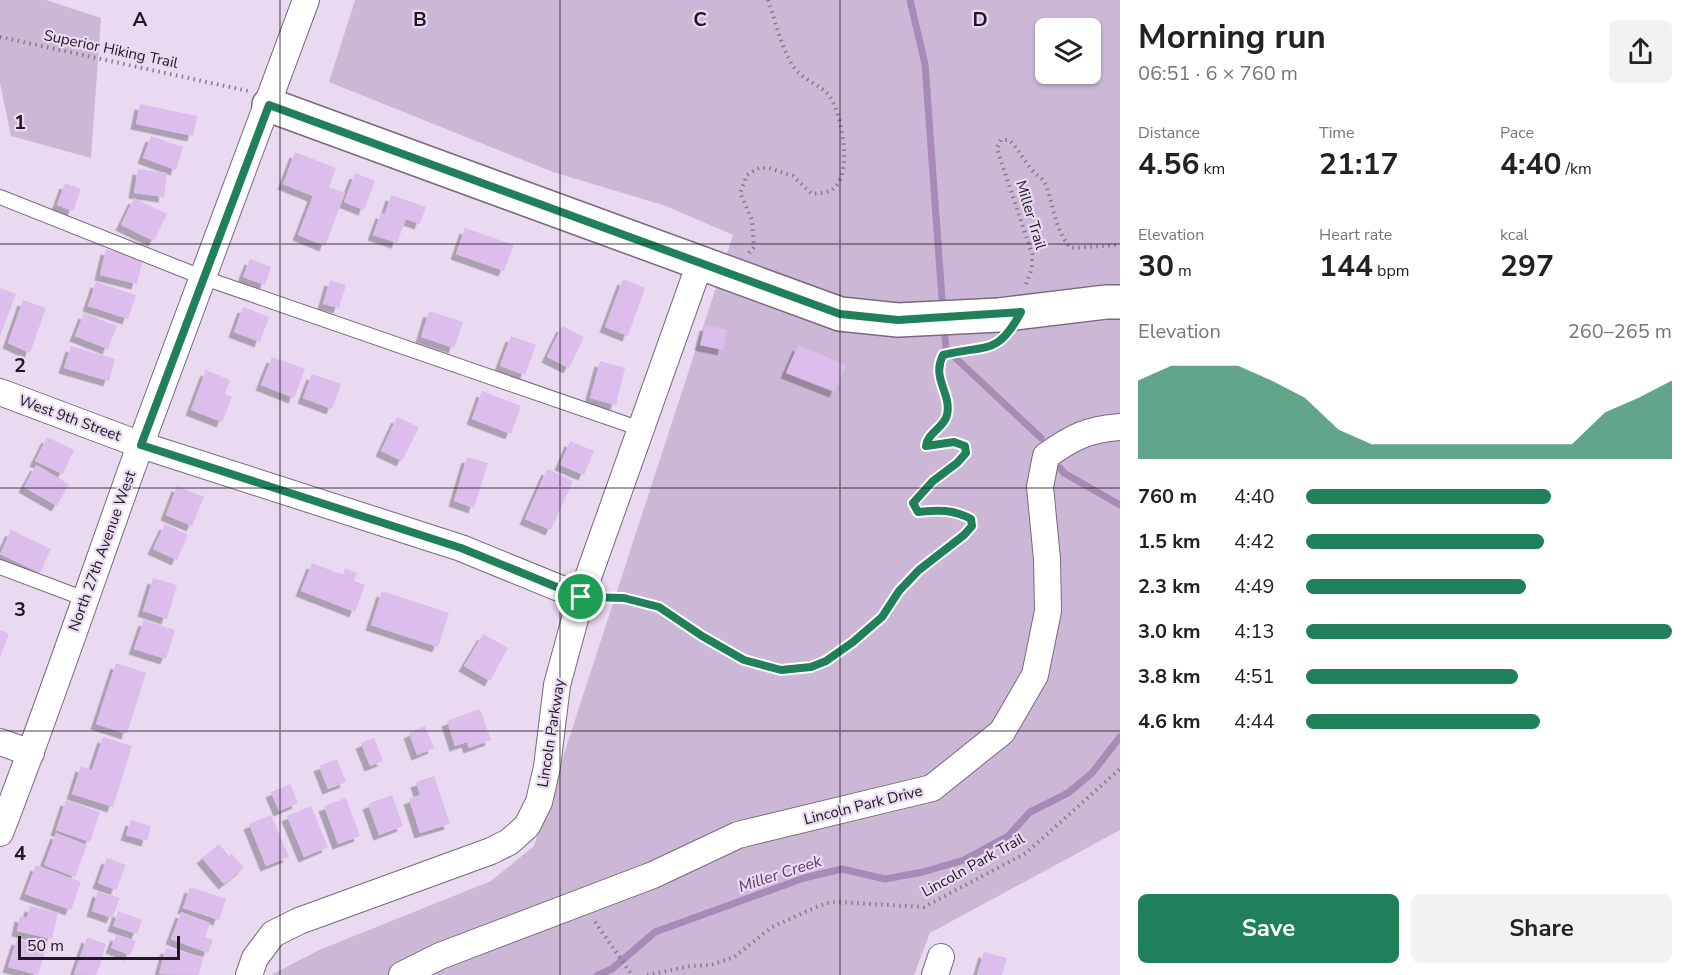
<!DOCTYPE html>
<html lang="en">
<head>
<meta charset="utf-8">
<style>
	:root { --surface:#fff; --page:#f2f2f2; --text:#222; --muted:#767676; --accent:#1f8059 }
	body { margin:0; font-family:"Nunito Sans",sans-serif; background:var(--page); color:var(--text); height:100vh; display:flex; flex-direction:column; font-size:22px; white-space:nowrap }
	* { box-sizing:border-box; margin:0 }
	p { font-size:20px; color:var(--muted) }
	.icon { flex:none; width:33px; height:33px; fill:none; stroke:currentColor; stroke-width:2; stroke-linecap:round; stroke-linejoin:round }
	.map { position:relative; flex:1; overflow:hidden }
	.side { display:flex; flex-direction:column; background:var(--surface); width:570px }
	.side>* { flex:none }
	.controls { position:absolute; left:1035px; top:18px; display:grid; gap:12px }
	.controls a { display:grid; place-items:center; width:66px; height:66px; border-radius:9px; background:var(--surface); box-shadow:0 2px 4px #0004; font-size:30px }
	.scale { position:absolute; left:18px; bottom:15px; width:162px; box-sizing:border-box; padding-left:6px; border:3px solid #1e1921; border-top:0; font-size:16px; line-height:21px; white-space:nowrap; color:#1e1921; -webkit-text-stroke:4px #e9daf1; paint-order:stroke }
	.pin { position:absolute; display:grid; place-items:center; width:51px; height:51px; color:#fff; margin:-26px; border:3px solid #fff; border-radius:50%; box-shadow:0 2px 6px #0007 }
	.round { display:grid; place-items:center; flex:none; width:63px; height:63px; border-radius:9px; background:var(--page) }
	.overview { display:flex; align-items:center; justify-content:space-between; height:102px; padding:0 18px }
	h1 { font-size:33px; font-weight:700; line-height:45px }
	.stats { display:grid; grid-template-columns:repeat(3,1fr); gap:9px; height:102px; padding:6px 18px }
	.stats div { display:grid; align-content:center }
	.stats b { font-size:30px; font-weight:700 }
	.stats small { font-size:16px; font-weight:400 }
	.stats p { font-size:16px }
	.chart { height:168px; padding:12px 18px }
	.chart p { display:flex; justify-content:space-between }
	.chart svg { width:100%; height:108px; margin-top:6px; fill:var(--accent); opacity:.7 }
	.button { display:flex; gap:12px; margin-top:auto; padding:12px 18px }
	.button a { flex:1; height:69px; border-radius:9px; background:var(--accent); color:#fff; font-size:24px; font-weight:700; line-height:69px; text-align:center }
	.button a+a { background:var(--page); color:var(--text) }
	ul { padding:0 18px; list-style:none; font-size:20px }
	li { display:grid; grid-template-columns:96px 72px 1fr; align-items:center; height:45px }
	li i { height:15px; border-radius:8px; background:var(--accent) }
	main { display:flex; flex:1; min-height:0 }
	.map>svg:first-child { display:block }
	.green { fill:#ccb8d6; fill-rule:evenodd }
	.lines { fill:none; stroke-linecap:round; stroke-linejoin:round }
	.stream { stroke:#a88ab7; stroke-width:7 }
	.building { fill:#dcbdec; filter:url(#shadow) }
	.lane-casing { stroke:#776a7e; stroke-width:16 }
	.street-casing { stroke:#776a7e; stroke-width:28 }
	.secondary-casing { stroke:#776a7e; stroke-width:36 }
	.path { stroke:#867c8c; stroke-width:4; stroke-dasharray:1.5 4.5; stroke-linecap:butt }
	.lane { stroke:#fff; stroke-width:14 }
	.street { stroke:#fff; stroke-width:26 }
	.secondary { stroke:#fff; stroke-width:33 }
	.route-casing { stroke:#fff; stroke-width:12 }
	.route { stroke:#1f8059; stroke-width:8 }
	.grid { fill:none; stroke:#1e1921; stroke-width:1.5; stroke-opacity:0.55 }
	.labels { text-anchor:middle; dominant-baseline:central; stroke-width:4.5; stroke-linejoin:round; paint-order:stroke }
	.street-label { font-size:15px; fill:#1e1921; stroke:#e9daf1 }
	.water-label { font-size:16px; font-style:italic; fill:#5e3771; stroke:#e9daf1 }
	.grid-label { font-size:20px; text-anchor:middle; font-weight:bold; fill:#1e1921; stroke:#e9daf1; stroke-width:4.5; stroke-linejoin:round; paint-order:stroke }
</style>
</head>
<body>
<main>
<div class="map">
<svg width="1120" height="975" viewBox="0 0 1120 975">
	<defs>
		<filter id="shadow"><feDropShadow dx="-5.5" dy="5.5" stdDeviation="0" flood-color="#0004"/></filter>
	</defs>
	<rect width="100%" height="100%" fill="#e9daf1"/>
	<g class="green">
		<path d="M0 0H46L101 18 91 158 11 136 0 83Z"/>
		<path d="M355 0H1120V830L930 933 914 975H271L319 950 491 881 534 846 733 235 666 206 553 172 329 82ZM1046 28H1090V74H1046Z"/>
	</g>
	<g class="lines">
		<g class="stream">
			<path d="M910 0 925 64 942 299"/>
			<path d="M945 337 946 349 1041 438"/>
			<path d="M1060 468 1064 473 1120 505"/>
			<path d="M598 975 612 969 655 932 804 878 842 869 885 879 923 872 964 860 1008 836 1030 812 1068 793 1092 773 1120 737"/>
		</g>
	</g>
	<g class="building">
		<path d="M140 104 197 116 193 136 136 124Z"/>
		<path d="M151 136 183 147 176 170 143 158Z"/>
		<path d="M295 152 336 168 329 187 345 193 325 246 298 235 313 196 283 184Z"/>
		<path d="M138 169 167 173 164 197 134 193Z"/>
		<path d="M355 173 375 181 364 210 344 202Z"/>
		<path d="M65 183 81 189 73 211 57 205Z"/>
		<path d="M391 195 426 207 420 224 406 219 397 243 373 235 381 213 385 214Z"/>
		<path d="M134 198 167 214 154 241 121 225Z"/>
		<path d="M465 228 514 245 504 271 456 254Z"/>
		<path d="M106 249 143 259 137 284 100 275Z"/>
		<path d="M250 259 271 267 265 285 243 277Z"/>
		<path d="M623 279 645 288 628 336 605 327Z"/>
		<path d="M330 280 346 285 339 308 323 304Z"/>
		<path d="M96 282 136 295 128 319 88 306Z"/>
		<path d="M0 288 16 294 0 336Z"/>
		<path d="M23 300 46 308 30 353 8 343Z"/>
		<path d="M243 307 269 317 260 342 234 332Z"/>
		<path d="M429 311 463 322 454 348 421 337Z"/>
		<path d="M84 313 117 326 108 349 75 336Z"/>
		<path d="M705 325 727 330 723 350 700 345Z"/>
		<path d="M562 326 584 337 569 368 547 357Z"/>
		<path d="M511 336 536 345 525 375 500 366Z"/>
		<path d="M798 345 846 365 835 392 786 373Z"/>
		<path d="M71 346 115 359 109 381 64 368Z"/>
		<path d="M272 357 305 369 294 398 261 385Z"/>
		<path d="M600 361 625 368 616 405 590 398Z"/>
		<path d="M206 370 230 380 225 394 232 397 222 422 191 410Z"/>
		<path d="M312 374 341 384 332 409 303 398Z"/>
		<path d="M482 391 521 406 511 434 472 419Z"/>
		<path d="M397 417 419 427 402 461 381 451Z"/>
		<path d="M47 437 74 450 63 474 35 461Z"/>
		<path d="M570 441 594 451 584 475 560 465Z"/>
		<path d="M467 457 488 463 474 508 454 501Z"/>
		<path d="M36 465 69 484 57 506 24 487Z"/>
		<path d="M547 469 573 481 551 530 525 519Z"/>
		<path d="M177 486 204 497 192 526 166 515Z"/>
		<path d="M165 524 188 535 177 560 153 549Z"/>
		<path d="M11 530 51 549 40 573 0 554Z"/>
		<path d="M312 563 343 575 345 568 357 573 354 581 365 585 355 612 301 591Z"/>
		<path d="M153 578 177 585 167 619 143 611Z"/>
		<path d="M382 591 449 613 438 647 371 625Z"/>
		<path d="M144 620 175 630 166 659 134 649Z"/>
		<path d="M0 630 9 634 0 657Z"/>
		<path d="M483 634 508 648 490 681 464 666Z"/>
		<path d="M116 663 146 673 127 734 96 724Z"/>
		<path d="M480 709 491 740 469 748 467 742 455 746 447 721Z"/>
		<path d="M425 726 434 748 417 755 409 733Z"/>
		<path d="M103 737 132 746 113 807 72 794 81 766 92 770Z"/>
		<path d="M374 738 383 761 370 766 361 743Z"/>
		<path d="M337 759 346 782 328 789 319 766Z"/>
		<path d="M434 776 450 824 420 833 409 799 420 795 416 782Z"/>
		<path d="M290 784 298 803 279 811 271 792Z"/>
		<path d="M392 795 403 826 379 835 368 804Z"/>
		<path d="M346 798 360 836 338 844 324 806Z"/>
		<path d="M66 800 100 812 90 842 56 830Z"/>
		<path d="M311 806 328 847 304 857 287 816Z"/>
		<path d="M271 815 289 857 266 866 249 824Z"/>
		<path d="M131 820 151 826 147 841 126 835Z"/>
		<path d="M56 833 87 845 75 877 44 865Z"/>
		<path d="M219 844 229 856 232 854 244 868 224 884 202 858Z"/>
		<path d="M107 858 126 865 116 890 98 883Z"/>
		<path d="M36 865 81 882 71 910 25 894Z"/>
		<path d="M190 887 226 899 219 920 183 908Z"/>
		<path d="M98 891 120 898 112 918 92 911Z"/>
		<path d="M30 906 58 913 52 939 17 931 20 916 27 918Z"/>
		<path d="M118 911 142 920 137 934 113 926Z"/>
		<path d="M181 912 210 923 205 937 213 940 208 953 171 939Z"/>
		<path d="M116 935 136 941 130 955 111 948Z"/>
		<path d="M87 937 106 944 100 965 96 975 74 974Z"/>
		<path d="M17 939 46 948 38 975 8 967Z"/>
		<path d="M166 948 203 957 199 975 159 974Z"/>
		<path d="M984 952 1007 958 1002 975H977Z"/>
	</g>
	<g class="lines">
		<defs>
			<g id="lane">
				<path d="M0 197 204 278 641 429"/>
				<path d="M0 567 85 599"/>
			</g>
			<g id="street">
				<path d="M0 392 141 445 461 548 581 597"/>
				<path d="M0 742 31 753"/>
				<path d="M0 833C50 705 93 575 140 446 195 297 252 149 306 0"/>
				<path d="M249 975 255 958 273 934 299 921 491 851 509 842 527 826 539 802 547 767 557 685 581 597 700 263"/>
				<path d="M402 975 440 956 653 875 738 835 932 788 1002 732 1035 675 1048 611 1047 559 1040 487 1046 456C1071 438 1088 429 1120 427"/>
				<path d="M935 975 941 957"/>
			</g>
			<path id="secondary" d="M269 105 840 314 898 320 999 315 1106 302H1120"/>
		</defs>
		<use href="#lane" class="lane-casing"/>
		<use href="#street" class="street-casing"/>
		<use href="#secondary" class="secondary-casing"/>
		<g class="path">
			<path d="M0 37 248 91"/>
			<path d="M749 253 754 247 752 220 740 193 747 175 759 168H769L793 176 812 194C821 193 831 193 837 185 851 167 842 115 830 97 822 84 800 81 790 61 780 42 775 20 768 0"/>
			<path d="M1026 284 1032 268V254L999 155 997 148 1001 140H1009C1019 149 1023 160 1032 170 1036 175 1042 177 1045 183 1054 204 1054 230 1071 248L1120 245"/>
			<path d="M603 597 624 598 659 607 702 636 743 660 781 670 811 667 827 661 853 642 882 617 899 591 919 570 964 535 972 526 971 519C953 509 938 510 918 512L913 503 933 481 957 463 966 453 965 446 954 442 926 446C927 433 944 428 947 415 952 393 931 379 943 355L991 347 998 343"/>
			<path d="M595 922 632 975"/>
			<path d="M647 975 691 966 711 965 734 957 772 927 814 908 827 903 838 902 924 907 1026 853 1120 769"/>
		</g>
		<use href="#lane" class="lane"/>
		<use href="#street" class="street"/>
		<use href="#secondary" class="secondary"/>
	</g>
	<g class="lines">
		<defs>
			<path id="route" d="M269 105 840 314 898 320 1021 312C997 357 986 344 943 355 931 379 952 393 947 415 944 428 927 433 926 446L954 442 965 446 966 453 957 463 933 481 913 503 918 512C938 510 953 509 971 519L972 526 964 535 919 570 899 591 882 617 853 642 826 661 811 667 781 670 744 660 702 636 659 607 624 598 581 597 461 548 141 445Z"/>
		</defs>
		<use href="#route" class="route-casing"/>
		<use href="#route" class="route"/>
	</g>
	<path class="grid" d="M280 0V975M560 0V975M840 0V975M0 244H1120M0 488H1120M0 731H1120"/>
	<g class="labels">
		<g class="street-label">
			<text transform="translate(111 49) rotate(12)">Superior Hiking Trail</text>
			<text transform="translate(1031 215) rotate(73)">Miller Trail</text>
			<text transform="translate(70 418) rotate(20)">West 9th Street</text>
			<text transform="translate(102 551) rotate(-70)">North 27th Avenue West</text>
			<text transform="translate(551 733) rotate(-81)">Lincoln Parkway</text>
			<text transform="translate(863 805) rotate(-14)">Lincoln Park Drive</text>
			<text transform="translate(973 865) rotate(-29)">Lincoln Park Trail</text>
		</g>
		<g class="water-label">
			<text transform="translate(780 874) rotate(-18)">Miller Creek</text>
		</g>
	</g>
	<g class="grid-label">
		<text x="140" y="26">A</text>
		<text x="420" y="26">B</text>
		<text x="700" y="26">C</text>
		<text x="980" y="26">D</text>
		<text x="20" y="129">1</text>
		<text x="20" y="372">2</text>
		<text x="20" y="616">3</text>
		<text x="20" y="860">4</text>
	</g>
</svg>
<div class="controls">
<a><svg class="icon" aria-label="layers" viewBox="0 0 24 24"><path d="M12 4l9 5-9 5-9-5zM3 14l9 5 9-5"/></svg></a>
</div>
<div class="scale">50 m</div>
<div class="pin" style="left:581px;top:597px;background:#1e9e55"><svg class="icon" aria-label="arrive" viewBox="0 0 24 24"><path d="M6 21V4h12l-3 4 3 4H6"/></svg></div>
</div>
<section class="side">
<div class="overview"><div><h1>Morning run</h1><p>06:51 · 6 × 760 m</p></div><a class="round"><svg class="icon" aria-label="share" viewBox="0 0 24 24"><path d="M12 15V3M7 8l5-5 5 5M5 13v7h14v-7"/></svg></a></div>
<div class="stats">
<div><p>Distance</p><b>4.56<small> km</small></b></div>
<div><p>Time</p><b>21:17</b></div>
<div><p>Pace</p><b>4:40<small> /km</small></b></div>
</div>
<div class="stats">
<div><p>Elevation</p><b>30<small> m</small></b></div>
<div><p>Heart rate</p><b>144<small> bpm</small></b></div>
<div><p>kcal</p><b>297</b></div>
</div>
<div class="chart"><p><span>Elevation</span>260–265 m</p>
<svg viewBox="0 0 160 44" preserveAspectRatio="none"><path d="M0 44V12L10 6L20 6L30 6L40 12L50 19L60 32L70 38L80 38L90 38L100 38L110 38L120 38L130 38L140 25L150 19L160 12V44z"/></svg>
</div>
<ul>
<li><b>760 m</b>4:40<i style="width:67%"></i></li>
<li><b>1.5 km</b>4:42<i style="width:65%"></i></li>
<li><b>2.3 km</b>4:49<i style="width:60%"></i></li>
<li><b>3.0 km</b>4:13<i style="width:100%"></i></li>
<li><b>3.8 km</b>4:51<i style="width:58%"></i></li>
<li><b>4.6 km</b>4:44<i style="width:64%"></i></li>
</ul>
<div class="button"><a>Save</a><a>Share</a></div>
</section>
</main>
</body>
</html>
